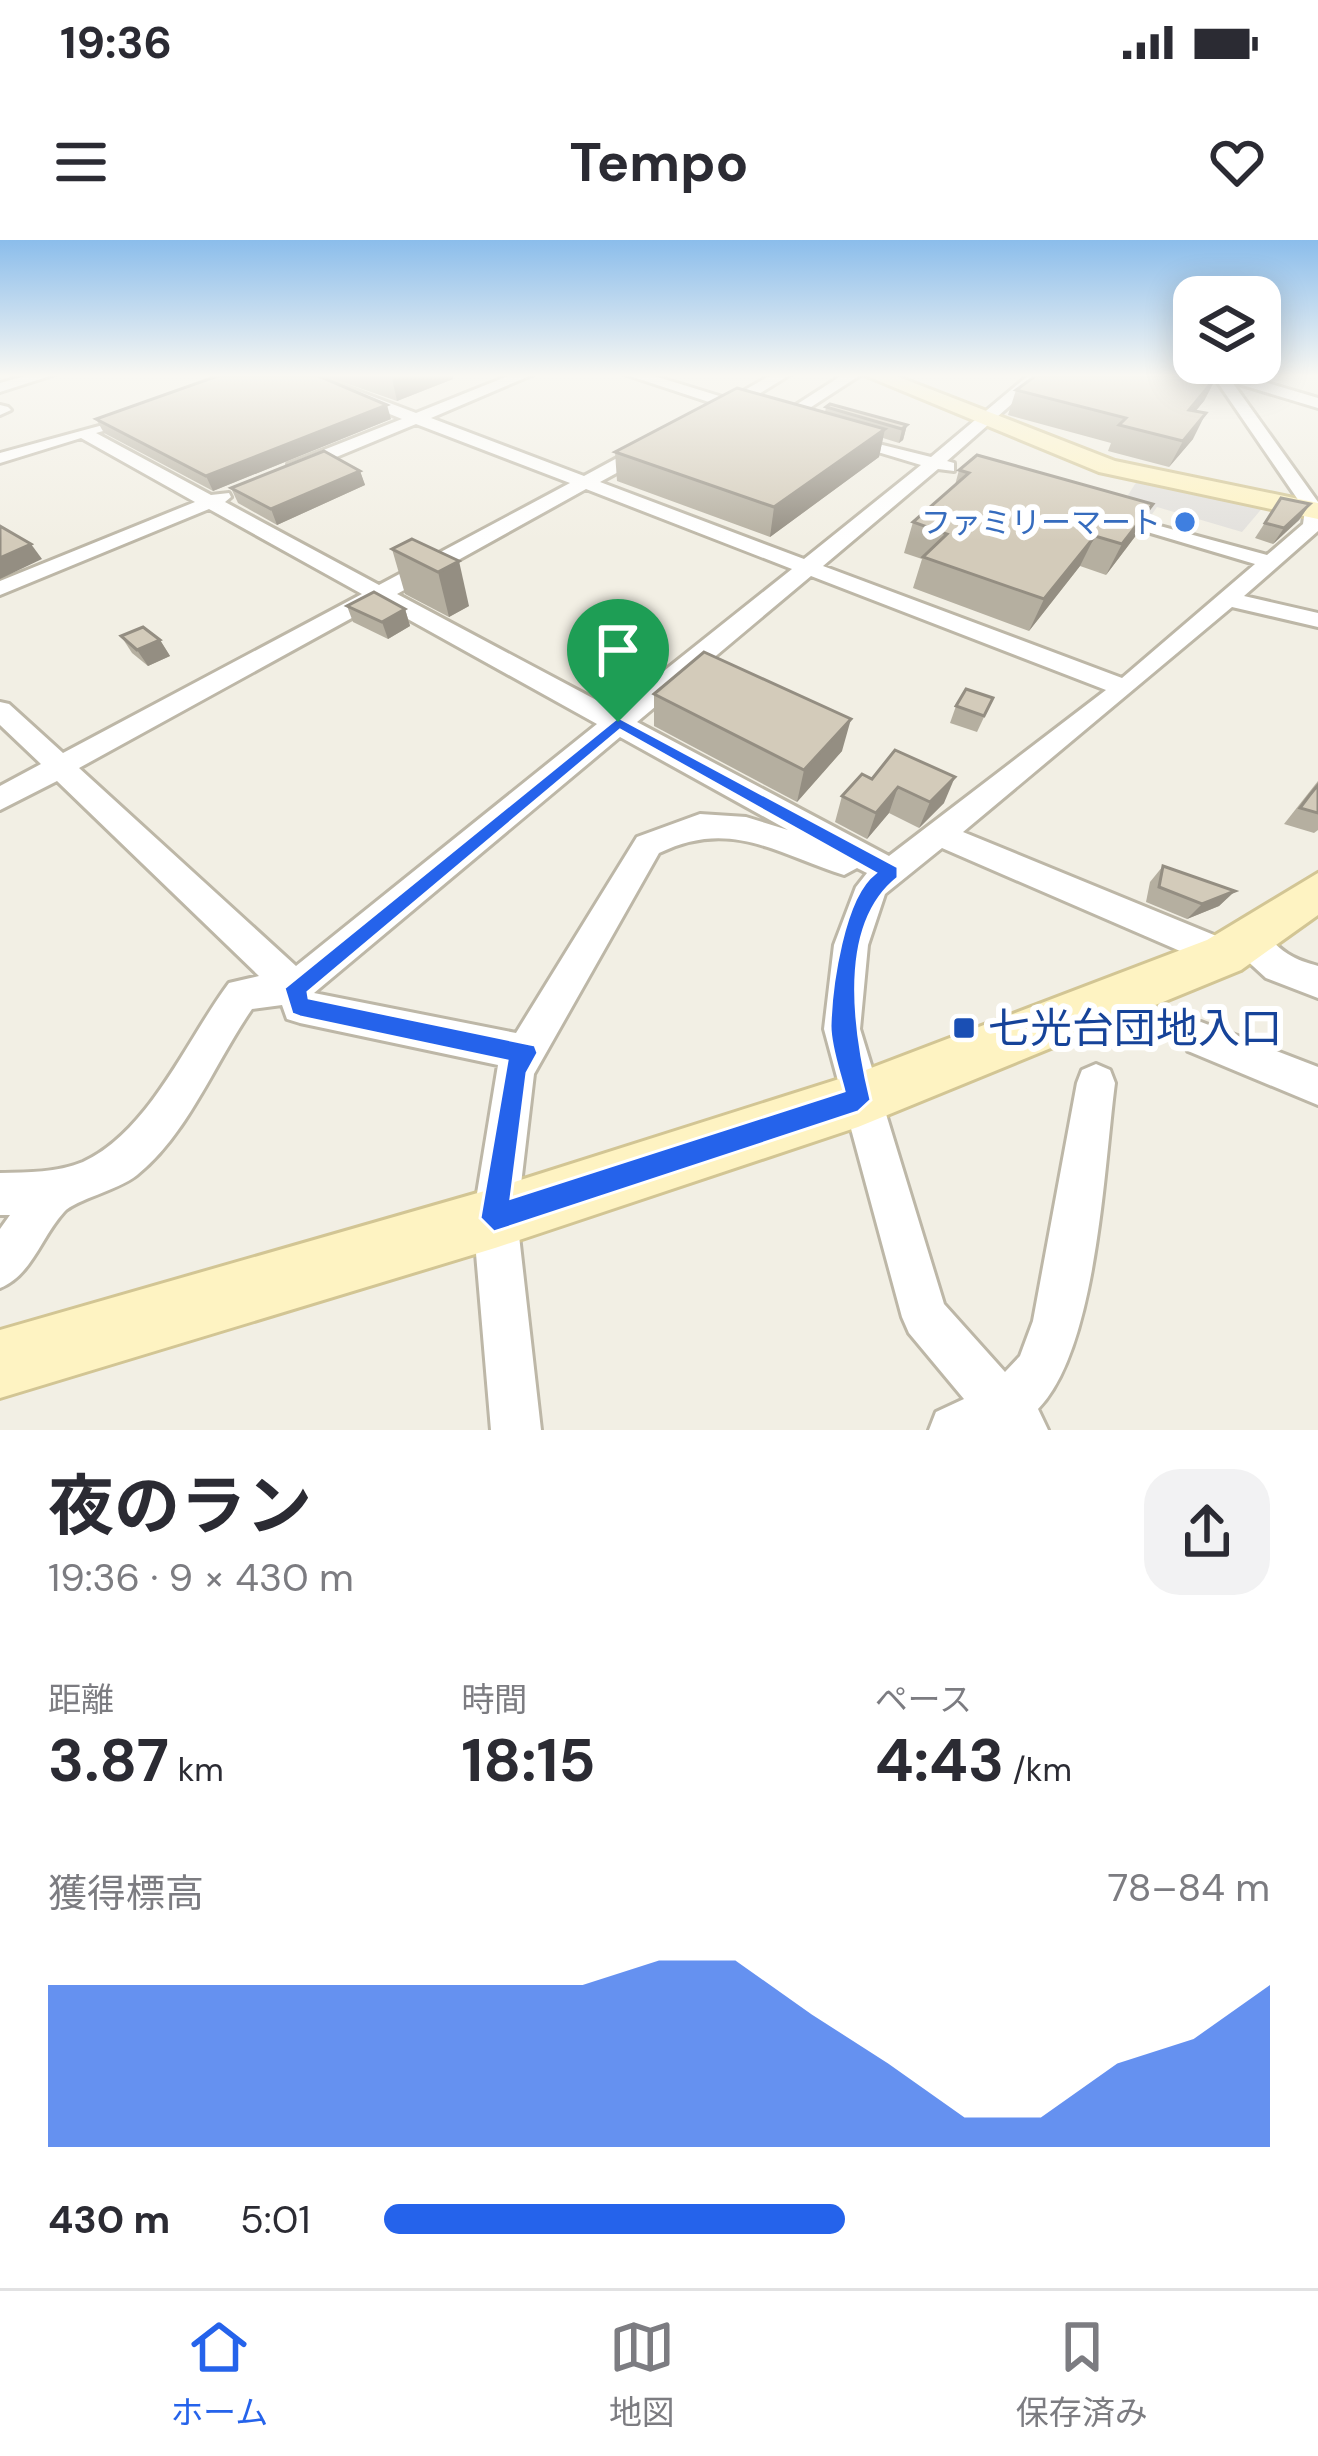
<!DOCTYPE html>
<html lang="ja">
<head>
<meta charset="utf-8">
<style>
	:root { --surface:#fff; --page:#f2f2f3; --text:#2b2b33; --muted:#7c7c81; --line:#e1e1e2; --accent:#2563eb }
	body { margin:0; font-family:"DM Sans","Noto Sans JP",sans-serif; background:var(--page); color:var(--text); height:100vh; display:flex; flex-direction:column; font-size:45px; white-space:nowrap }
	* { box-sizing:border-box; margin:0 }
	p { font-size:39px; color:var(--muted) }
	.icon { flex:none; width:66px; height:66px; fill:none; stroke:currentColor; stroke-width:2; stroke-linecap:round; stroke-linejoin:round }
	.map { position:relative; height:1190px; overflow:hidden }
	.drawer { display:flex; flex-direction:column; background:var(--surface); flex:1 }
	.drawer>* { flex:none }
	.controls { position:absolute; left:1173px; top:36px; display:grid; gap:24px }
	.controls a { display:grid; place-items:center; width:108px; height:108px; border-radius:24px; background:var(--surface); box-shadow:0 6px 30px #0003; font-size:60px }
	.pin { position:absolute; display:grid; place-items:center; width:102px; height:102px; color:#fff; margin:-123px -51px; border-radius:50% 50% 50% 0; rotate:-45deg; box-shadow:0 0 12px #0007 }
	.pin .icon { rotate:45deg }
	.round { display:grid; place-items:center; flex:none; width:126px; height:126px; border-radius:36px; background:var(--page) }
	.headline { display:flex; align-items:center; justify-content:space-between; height:204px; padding:0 48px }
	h1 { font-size:66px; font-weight:700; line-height:90px }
	.metrics { display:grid; grid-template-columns:repeat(3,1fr); gap:18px; height:204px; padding:12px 48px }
	.metrics div { display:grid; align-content:center }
	.metrics b { font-size:60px; font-weight:700 }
	.metrics small { font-size:33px; font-weight:400 }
	.metrics p { font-size:33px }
	.chart { height:336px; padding:24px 48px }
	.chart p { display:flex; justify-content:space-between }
	.chart svg { width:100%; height:216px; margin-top:12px; fill:var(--accent); opacity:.7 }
	ul { padding:0 48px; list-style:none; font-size:39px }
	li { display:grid; grid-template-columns:192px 144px 1fr; align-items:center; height:90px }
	li i { height:30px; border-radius:15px; background:var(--accent) }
	.status { display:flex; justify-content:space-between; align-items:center; height:84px; padding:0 60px; background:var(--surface); direction:ltr }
	.status svg { height:33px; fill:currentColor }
	header { display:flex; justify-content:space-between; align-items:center; height:156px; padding:0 48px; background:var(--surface); font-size:54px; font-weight:700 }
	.dock { display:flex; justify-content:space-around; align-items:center; height:168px; border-top:3px solid var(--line); background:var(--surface); font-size:33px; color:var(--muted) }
	.dock a { display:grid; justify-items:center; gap:6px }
	.dock .active { color:var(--accent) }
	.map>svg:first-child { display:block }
	.parking { fill:#e2e0dc }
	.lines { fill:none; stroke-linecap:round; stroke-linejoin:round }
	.street-casing { stroke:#bdb7a7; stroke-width:6 }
	.secondary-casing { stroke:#d2c594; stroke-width:6 }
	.street { fill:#fff; fill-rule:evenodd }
	.secondary { fill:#fef3c2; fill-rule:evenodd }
	.wall { fill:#b5afa0 }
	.shaded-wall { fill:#948e82 }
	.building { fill:#d3cbba; stroke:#948e82; stroke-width:3 }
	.route { fill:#2563eb; stroke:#fff; stroke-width:3; fill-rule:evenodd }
	.shop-dot { fill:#3f7fe0; stroke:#fff; stroke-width:4.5 }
	.transit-dot { fill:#1a4fb4; stroke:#fff; stroke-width:4.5 }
	.labels { text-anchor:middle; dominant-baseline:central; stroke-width:12; stroke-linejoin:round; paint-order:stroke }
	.far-shop-label { font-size:30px; fill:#366cbe; stroke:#fff; text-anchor:end }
	.near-transit-label { font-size:42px; fill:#164399; stroke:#fff; text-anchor:start }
</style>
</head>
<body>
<div class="status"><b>19:36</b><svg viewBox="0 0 49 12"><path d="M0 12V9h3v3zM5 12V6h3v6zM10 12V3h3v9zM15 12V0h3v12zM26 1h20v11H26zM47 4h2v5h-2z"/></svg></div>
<header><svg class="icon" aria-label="menu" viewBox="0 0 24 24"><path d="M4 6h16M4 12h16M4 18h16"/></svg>Tempo<svg class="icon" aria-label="heart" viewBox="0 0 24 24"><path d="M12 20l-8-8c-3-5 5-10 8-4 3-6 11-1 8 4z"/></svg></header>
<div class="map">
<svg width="1318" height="1190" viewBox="0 0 1318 1190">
	<rect width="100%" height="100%" fill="#f2efe4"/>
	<path class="parking" d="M1137 241 1179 250 1264 266 1242 292 1157 267 1146 283 1116 274Z"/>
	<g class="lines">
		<defs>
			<g id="street">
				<path d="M32 134H56L0 152V143Z"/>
				<path d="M292 134H313L416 173 513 134H534L431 178 584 236 643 204H655V212L600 242 804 319 921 225 838 200V194L931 217 1030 134H1046L947 221 954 223V231L938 229 823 326 1122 438 1255 324 1097 277V269L1267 315 1303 284 1305 270 1212 134H1237L1318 158V168L1232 142 1318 262V291L1244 356 1318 373V387L1232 367 963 592 1231 702 1234 689C1259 680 1269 702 1288 714 1297 720 1308 723 1318 726V758L1266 738 1241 715 1236 726 1224 730 942 608 885 654 868 705 860 789 944 1064 1005 1132 1020 1116 1033 1081 1077 843 1082 830 1096 824 1110 830 1115 843C1104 927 1097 1109 1038 1169L1048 1190H929L936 1172 964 1159 909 1093 902 1077 824 789 834 705 856 647 867 633 857 628 844 635C775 613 730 578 659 613L534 834 517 978 541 1190H491L473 978 498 825 300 783 287 779 282 765 252 769C215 822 188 894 137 935 117 951 76 959 64 972 41 997 32 1035 0 1048V989L10 975H0V933C28 932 57 933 83 922 150 891 187 799 229 743L259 736 57 541 0 570V546L41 524 0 485V462L9 464 63 513 362 354 209 269 0 355V341L195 262 81 198 0 223V213L103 185V191L96 193 211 255 229 253 231 257 225 262 379 345 570 243 416 184 300 232H288V224L402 179ZM586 249 792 329 615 470 397 354ZM811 336 1106 450 889 616 637 482ZM379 363 597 484 296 726 79 528ZM620 497 788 590 746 577 700 574 637 597 516 793 314 753Z"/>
				<path d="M624 134H648L729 159 773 134H791L744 163 746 170 718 176 710 171 718 165Z"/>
				<path d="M844 134H862L788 182 774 179Z"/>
				<path d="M0 165 8 167 11 170 0 175Z"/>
				<path d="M1201 782 1318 827V865L1188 811 1183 799 1188 787Z"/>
			</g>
			<g id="secondary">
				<path d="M862 134H891L1115 221 1318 263V279L1099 232Z"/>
				<path d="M1318 633V675L1241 730 858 887 495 1008 0 1158V1090L495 948 858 833 1207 700Z"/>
			</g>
		</defs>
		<use href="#street" class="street-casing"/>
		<use href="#secondary" class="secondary-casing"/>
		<use href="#street" class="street"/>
		<use href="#secondary" class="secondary"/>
	</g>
	<g class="wall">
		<path d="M319 134H452L453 139 397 161Z"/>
		<path d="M1217 136 1204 161 1195 171 1193 199 1169 227 1108 211 1111 203 1008 175 1016 150Z"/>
		<path d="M826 167 907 185 903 200 899 203 883 198 879 217 770 297 617 241 615 212 825 172Z"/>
		<path d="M96 179H391L213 251 104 193Z"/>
		<path d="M959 230 1153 264 1137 294 1106 335 1080 326 1029 391 913 348 922 319 904 313 913 282 955 245Z"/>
		<path d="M360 231 365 245 277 285 238 263 231 248Z"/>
		<path d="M1281 258 1310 264 1299 280 1273 304 1255 298Z"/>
		<path d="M412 299 469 366 449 377 405 354 392 309Z"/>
		<path d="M347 366 405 369 410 386 388 399 353 382Z"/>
		<path d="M121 396 160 400 170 416 148 426 132 413Z"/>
		<path d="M654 454 842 511 797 562 654 486Z"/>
		<path d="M993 458 977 492 950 483 956 466Z"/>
		<path d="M872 539 944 563 919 588 889 573 867 599 835 582 842 556Z"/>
		<path d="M1318 541V590L1314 593 1284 584Z"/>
		<path d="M1163 626 1235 651 1219 666 1187 679 1146 662 1150 642Z"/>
	</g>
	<g class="shaded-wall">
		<path d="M391 134H452L453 139 397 161Z"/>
		<path d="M1217 136 1204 161 1176 195 1189 170Z"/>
		<path d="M387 165 391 179 213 251 206 236Z"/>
		<path d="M1206 173 1193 199 1169 227 1183 201Z"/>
		<path d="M907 185 903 200 899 203 902 189Z"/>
		<path d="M885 189 879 217 770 297 774 267Z"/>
		<path d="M360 231 365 245 277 285 271 269Z"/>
		<path d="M1153 264 1137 294 1106 335 1122 304Z"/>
		<path d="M1310 264 1299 280 1273 304 1284 288Z"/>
		<path d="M1095 296 1080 326 1029 391 1044 359Z"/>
		<path d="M31 304 42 319 0 339V318Z"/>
		<path d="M459 321 469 366 449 377 438 332Z"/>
		<path d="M405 369 410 386 388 399 382 382Z"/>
		<path d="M160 400 170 416 148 426 137 410Z"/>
		<path d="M851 479 842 511 797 562 804 530Z"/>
		<path d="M955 537 944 563 919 588 930 562Z"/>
		<path d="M898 547 889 573 867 599 876 573Z"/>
		<path d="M1235 651 1219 666 1187 679 1202 664Z"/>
	</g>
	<g class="building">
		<path d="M223 134H314L387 165 206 236 96 179Z"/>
		<path d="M1038 134H1207L1217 136 1189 170 1206 173 1183 201 1119 185 1126 178 1016 150Z"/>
		<path d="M737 148 885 189 774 267 615 212Z"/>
		<path d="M830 164 907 185 902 189 826 167Z"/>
		<path d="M324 211 360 231 271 269 231 248Z"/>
		<path d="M977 215 1153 264 1122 304 1095 296 1044 359 923 317 947 294 913 282 969 233 959 230Z"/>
		<path d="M1281 258 1310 264 1284 288 1265 283Z"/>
		<path d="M0 286 31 304 0 318Z"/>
		<path d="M412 299 459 321 438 332 392 309Z"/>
		<path d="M374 352 405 369 382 382 347 366Z"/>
		<path d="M143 387 160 400 137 410 121 396Z"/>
		<path d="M704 412 851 479 804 530 654 454Z"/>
		<path d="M966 449 993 458 984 476 956 466Z"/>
		<path d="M895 510 955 537 930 562 898 547 876 573 842 556 862 534 872 539Z"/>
		<path d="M1318 545V573L1300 568 1309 556Z"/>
		<path d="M1163 626 1235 651 1202 664 1159 647Z"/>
	</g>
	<linearGradient id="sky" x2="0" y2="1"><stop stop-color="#8bbdeb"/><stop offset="0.45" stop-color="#f9f8f3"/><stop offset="1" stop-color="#f9f8f3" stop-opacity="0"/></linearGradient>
	<rect width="1318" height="301" fill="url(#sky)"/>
	<path class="route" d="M618 477 898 627V638C837 686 855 794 871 860L858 872 494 992 480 978 507 821 300 777 292 774 284 748ZM620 490 875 633C843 657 831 747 830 786 830 807 839 831 844 851L511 958 527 833 538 813 535 805 309 758 308 752Z"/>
	<circle class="shop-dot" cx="1185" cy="282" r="12"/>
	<rect class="transit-dot" x="952" y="776" width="24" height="24" rx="6"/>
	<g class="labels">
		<g class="far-shop-label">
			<text x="1161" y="282">ファミリーマート</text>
		</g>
		<g class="near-transit-label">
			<text x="988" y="788">七光台団地入口</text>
		</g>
	</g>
</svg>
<div class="controls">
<a><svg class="icon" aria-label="layers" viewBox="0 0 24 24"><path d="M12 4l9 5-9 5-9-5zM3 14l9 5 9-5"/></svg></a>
</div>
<div class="pin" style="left:618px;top:482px;background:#1e9e55"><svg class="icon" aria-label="arrive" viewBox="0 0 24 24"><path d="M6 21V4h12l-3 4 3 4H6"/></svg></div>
</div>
<section class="drawer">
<div class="headline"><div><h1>夜のラン</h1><p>19:36 · 9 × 430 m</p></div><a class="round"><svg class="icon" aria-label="share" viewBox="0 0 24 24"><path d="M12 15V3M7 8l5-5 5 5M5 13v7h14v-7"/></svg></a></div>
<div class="metrics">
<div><p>距離</p><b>3.87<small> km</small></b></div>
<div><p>時間</p><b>18:15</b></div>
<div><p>ペース</p><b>4:43<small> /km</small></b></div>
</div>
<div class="chart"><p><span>獲得標高</span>78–84 m</p>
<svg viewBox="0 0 160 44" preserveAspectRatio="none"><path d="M0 44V11L10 11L20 11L30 11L40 11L50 11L60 11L70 11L80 6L90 6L100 17L110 27L120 38L130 38L140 27L150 22L160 11V44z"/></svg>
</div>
<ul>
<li><b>430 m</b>5:01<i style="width:52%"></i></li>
</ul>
</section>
<nav class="dock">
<a class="active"><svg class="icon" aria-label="home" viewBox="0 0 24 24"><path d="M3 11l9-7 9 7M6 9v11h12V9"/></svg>ホーム</a>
<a><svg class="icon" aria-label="map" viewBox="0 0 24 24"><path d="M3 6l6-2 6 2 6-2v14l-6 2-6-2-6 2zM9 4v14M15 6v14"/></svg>地図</a>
<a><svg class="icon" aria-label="saved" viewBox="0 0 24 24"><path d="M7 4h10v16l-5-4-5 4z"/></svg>保存済み</a>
</nav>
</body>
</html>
